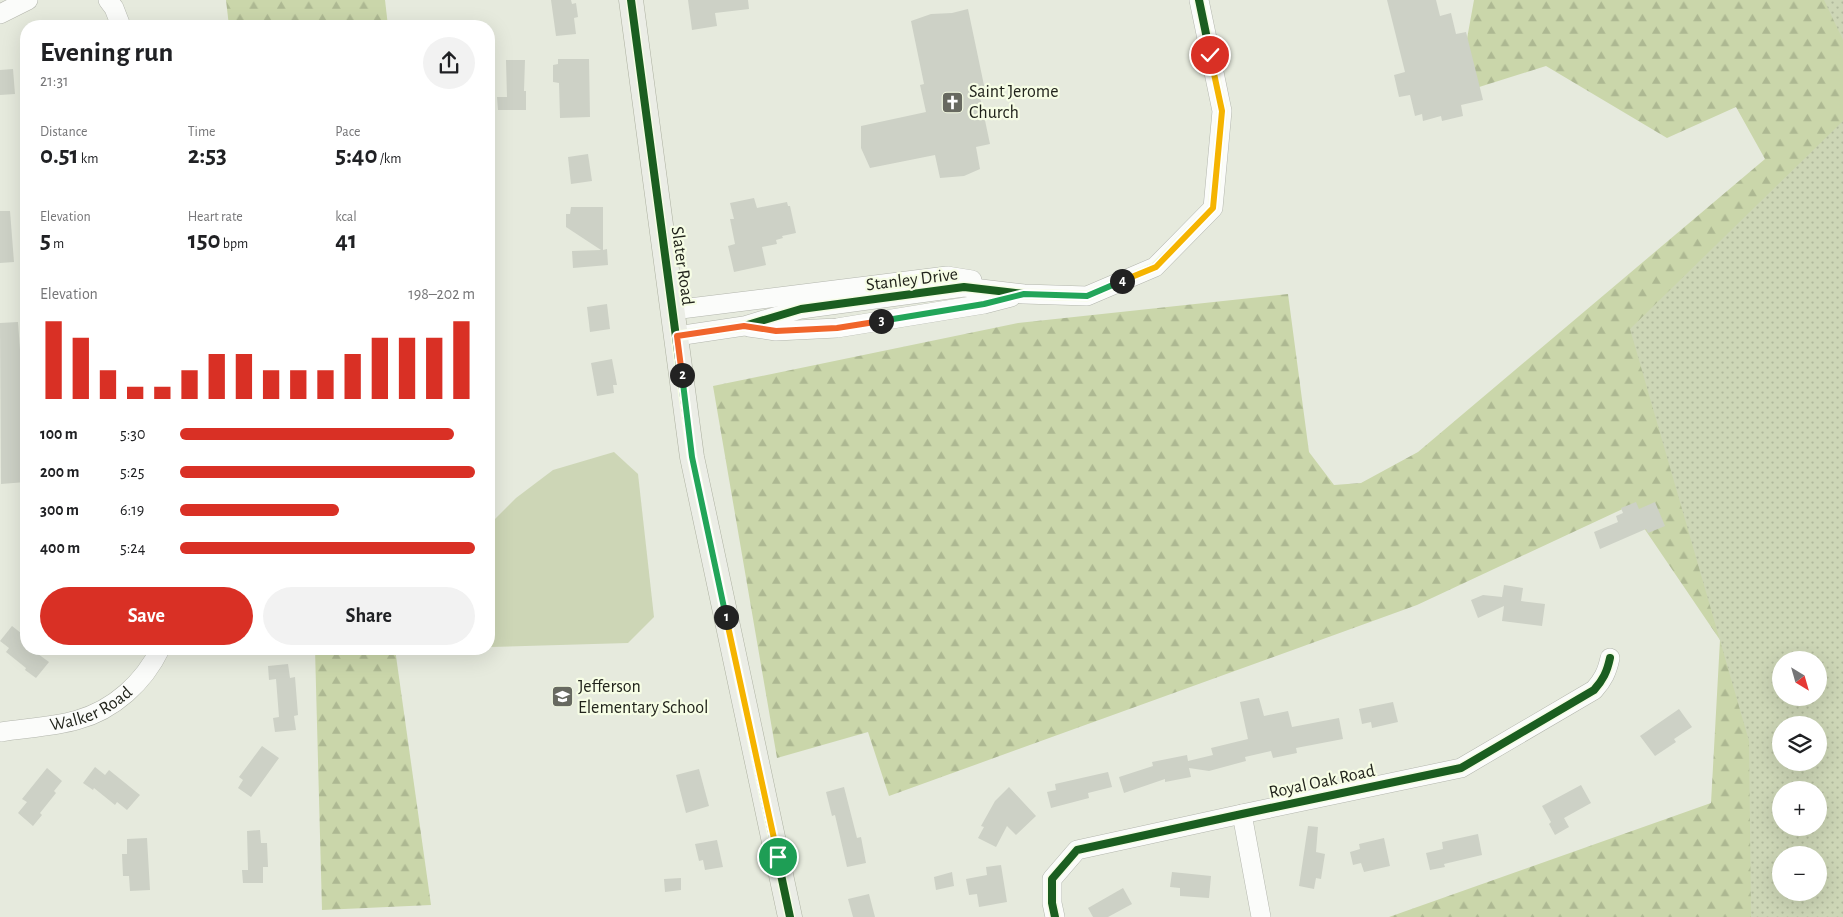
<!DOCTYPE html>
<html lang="en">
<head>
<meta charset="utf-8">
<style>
	:root { --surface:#fff; --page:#f2f2f2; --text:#202124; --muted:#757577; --accent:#d93025 }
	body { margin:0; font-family:"Alegreya Sans",sans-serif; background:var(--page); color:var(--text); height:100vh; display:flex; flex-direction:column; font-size:19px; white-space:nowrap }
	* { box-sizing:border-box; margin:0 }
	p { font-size:16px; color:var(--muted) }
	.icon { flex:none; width:28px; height:28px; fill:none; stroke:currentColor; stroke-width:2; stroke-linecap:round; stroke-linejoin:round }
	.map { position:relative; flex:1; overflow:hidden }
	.details { position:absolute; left:20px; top:20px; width:475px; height:635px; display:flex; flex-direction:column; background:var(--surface); border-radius:20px; box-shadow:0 5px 20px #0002 }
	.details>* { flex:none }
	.needle { width:32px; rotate:143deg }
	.fabs { position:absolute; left:1772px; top:651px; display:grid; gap:10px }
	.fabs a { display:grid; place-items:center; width:55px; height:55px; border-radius:50%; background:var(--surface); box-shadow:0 5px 20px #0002; font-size:25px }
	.pin { position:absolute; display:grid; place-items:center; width:42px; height:42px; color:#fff; margin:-21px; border:2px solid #fff; border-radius:50%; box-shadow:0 1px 5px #0007 }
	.km { position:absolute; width:25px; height:25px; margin:-12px; border-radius:50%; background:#222; color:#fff; font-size:14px; line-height:25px; text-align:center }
	.round { display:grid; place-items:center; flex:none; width:52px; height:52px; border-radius:26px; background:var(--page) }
	.head { display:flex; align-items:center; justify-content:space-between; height:85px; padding:0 20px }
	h1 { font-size:28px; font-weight:600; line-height:38px }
	.metrics { display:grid; grid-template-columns:repeat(3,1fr); gap:8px; height:85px; padding:5px 20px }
	.metrics div { display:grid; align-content:center }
	.metrics b { font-size:25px; font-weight:600 }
	.metrics small { font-size:14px; font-weight:400 }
	.metrics p { font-size:14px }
	.chart { height:140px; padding:10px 20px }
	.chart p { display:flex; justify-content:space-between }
	.chart svg { width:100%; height:90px; margin-top:5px; stroke:var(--accent); stroke-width:6 }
	.action { display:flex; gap:10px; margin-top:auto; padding:10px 20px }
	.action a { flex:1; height:58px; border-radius:30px; background:var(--accent); color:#fff; font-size:20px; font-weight:600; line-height:58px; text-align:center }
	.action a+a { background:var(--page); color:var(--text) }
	ul { padding:0 20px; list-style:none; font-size:16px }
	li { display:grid; grid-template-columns:80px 60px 1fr; align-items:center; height:38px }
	li i { height:12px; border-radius:6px; background:var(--accent) }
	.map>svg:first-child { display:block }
	.forest { fill:url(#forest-firs); fill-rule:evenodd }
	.park { fill:url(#park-dots); fill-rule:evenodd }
	.garden { fill:#cdd6b6 }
	.building { fill:#cdd1c6 }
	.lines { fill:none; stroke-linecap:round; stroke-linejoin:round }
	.minor-casing { stroke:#b3b6ad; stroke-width:20 }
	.major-casing { stroke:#adb1a1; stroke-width:25 }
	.minor { stroke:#fbfcfa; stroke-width:19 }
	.major { stroke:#ebede6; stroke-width:24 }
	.cycleway-casing { stroke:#f6fde5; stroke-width:11 }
	.cycleway { stroke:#1b5e20; stroke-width:8 }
	.split-1-casing { stroke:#fff; stroke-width:10 }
	.split-2-casing { stroke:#fff; stroke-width:10 }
	.split-3-casing { stroke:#fff; stroke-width:10 }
	.split-4-casing { stroke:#fff; stroke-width:10 }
	.split-5-casing { stroke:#fff; stroke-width:10 }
	.split-1 { stroke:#f5b400; stroke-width:6 }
	.split-2 { stroke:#22a559; stroke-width:6 }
	.split-3 { stroke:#f0652b; stroke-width:6 }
	.split-4 { stroke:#22a559; stroke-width:6 }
	.split-5 { stroke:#f5b400; stroke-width:6 }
	.labels { text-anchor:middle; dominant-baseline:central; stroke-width:4.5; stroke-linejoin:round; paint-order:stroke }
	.poi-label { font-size:18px; fill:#22241c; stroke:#f6fde5; text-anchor:start }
	.street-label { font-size:18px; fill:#22241c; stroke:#f6fde5 }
</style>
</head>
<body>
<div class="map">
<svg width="1843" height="917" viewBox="0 0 1843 917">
	<defs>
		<pattern id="forest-firs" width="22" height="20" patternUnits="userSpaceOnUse" patternTransform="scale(1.25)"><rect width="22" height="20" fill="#cad6aa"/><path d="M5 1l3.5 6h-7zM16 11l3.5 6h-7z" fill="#adb892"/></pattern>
		<pattern id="park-dots" width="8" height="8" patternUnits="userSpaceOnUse" patternTransform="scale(1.25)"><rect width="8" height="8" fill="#cdd6b6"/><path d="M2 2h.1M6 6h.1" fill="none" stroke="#b0b89c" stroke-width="1.8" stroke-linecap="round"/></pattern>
	</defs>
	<rect width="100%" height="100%" fill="#e6eadd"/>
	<g class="forest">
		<path d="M226 0H385L388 26H229Z"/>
		<path d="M1474 0H1843V917H1389L1711 803 1720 640 1629 506 1417 605 889 796 868 732 777 758 713 386 1018 323 1288 294 1309 452 1334 485 1361 483 1418 452 1765 159 1736 107 1667 138 1546 66 1457 94ZM1781 660H1819V698H1781ZM1781 725H1819V762H1781ZM1781 790H1819V828H1781ZM1781 855H1819V892H1781Z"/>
		<path d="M315 649H395L431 905 322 910Z"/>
	</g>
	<g class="park">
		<path d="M1824 0H1843V40Z"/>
		<path d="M1843 121V917H1751L1749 741 1630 329ZM1781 660H1819V698H1781ZM1781 725H1819V762H1781ZM1781 790H1819V828H1781ZM1781 855H1819V892H1781Z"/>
	</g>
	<path class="garden" d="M614 452 638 474 654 617 628 643 489 647V525L516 498 553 470Z"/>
	<g class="building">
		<path d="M551 0H571L572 4 576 3 578 17 574 18 576 34 556 36Z"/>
		<path d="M688 0H748L749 9 715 13 717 26 692 30Z"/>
		<path d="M1387 0H1436L1440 16 1451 13 1456 34 1466 32 1483 100 1461 105 1463 116 1442 121 1441 116 1423 121 1422 114 1415 116 1410 95 1399 97 1394 75 1405 72Z"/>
		<path d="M968 9 985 90 979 92 990 144 976 147 980 169 964 176 940 178 935 155 870 168 861 148V126L926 112 920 85 924 84 911 21 931 14 952 13Z"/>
		<path d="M558 59H589L590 117 560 118 559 83 553 82V65L558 64Z"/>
		<path d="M506 60H525L524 91H526V110H498L497 97H507Z"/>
		<path d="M13 69 15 94 0 95V70Z"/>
		<path d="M588 154 592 181 571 184 568 157Z"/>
		<path d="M754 198 757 208 787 202 788 206H790L796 233 782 236 783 238 776 240 777 244 762 247 766 265 734 272 728 246 735 244 730 219H734L730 203Z"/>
		<path d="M571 207H603V250L607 249 608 265 573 268 572 251 601 250 566 227V214H570Z"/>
		<path d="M0 211H10L14 262 0 263Z"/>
		<path d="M607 304 610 329 590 332 587 307Z"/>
		<path d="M18 322 26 432V482L1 484 0 323Z"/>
		<path d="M612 359 617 385H613L614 393 597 396 591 363Z"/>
		<path d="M1636 502 1639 509 1655 502 1665 526 1648 533 1646 529 1600 549 1594 532 1618 522 1616 516 1623 513 1621 508Z"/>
		<path d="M1504 585 1523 588 1521 601 1545 604 1542 626 1502 621 1504 606 1478 618 1471 600 1483 595 1502 597Z"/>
		<path d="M12 626 26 637V649H38V654L49 662 36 678 25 670 26 668 6 652 9 648 0 641Z"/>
		<path d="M288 664 290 678 295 677 298 715 294 716 296 730 275 732 273 718 279 717 276 679 269 680 268 666Z"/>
		<path d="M1259 698 1264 716 1288 711 1292 727 1339 718 1343 739 1296 748 1297 753 1273 758 1271 751 1245 757 1246 761 1209 771 1189 768 1191 777 1165 782V779L1124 793 1119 777 1153 766 1152 762 1187 755 1188 761 1213 755 1211 748 1248 739 1240 702Z"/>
		<path d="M1393 702 1398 722 1372 728 1371 722 1362 724 1359 709Z"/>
		<path d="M1679 709 1692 727 1674 739 1676 742 1655 756 1640 736Z"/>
		<path d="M262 746 279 758 251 797 238 788 243 780 239 777Z"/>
		<path d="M95 767 105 775 109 770 140 795 127 810 117 802 115 805 94 788 93 790 83 783Z"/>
		<path d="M47 768 62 781 54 791 56 793 40 813 42 815 33 826 18 813 27 802 22 799Z"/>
		<path d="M699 769 709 806 686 813 676 775Z"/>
		<path d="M1108 772 1112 787 1088 793 1089 798 1051 808 1047 792 1056 790 1055 784Z"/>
		<path d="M1581 785 1591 803 1564 818 1569 827 1555 835 1549 824 1551 822 1542 806Z"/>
		<path d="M844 787 857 838 861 837 866 863 847 867 835 815 832 816 826 792Z"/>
		<path d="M1009 787 1036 816 1016 835 1007 826 996 847 978 838 984 827 981 826 995 801Z"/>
		<path d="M1308 826 1318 827 1316 852 1325 854 1321 879 1316 878 1314 889 1299 886Z"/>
		<path d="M260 830 261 843H267L268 867H263V883H243L242 870H248L247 831Z"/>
		<path d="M1478 834 1482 855 1444 864 1445 867 1430 870 1426 853 1443 849 1442 842Z"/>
		<path d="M147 838 150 890 130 891 129 876H123L122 854H127V839Z"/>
		<path d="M1384 838 1390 866 1364 872 1361 863 1353 865 1350 852 1360 849 1359 844Z"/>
		<path d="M717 840 723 867 705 870 703 860 699 861 695 844Z"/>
		<path d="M1001 865 1007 902 979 907 977 894 969 895 966 879 987 875 986 867Z"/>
		<path d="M952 872 954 886 936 890 934 877Z"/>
		<path d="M1172 872 1211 876 1209 898 1180 896V888L1170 887Z"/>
		<path d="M681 878V890L665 892 664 879Z"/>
		<path d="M1123 888 1132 904 1108 917H1093L1088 908Z"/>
		<path d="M869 894 875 917H853L848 899Z"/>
	</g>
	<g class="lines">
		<defs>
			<g id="minor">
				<path d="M108 0 114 8 121 26"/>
				<path d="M0 14 28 0"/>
				<path d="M673 310 947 276 972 280"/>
				<path d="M749 327 776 331 837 328 984 304 1011 297"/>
				<path d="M677 336 744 326 801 309 964 287 1024 294 1087 296 1155 267 1213 208 1222 111 1199 0"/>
				<path id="s1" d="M0 732C25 728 53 727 77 720 114 710 144 682 160 649"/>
				<path d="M1242 814 1261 917"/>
				<path d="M1055 917 1052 903V879L1077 850 1242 814 1461 768 1594 690C1603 680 1607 672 1610 658"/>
			</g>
			<path id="major" d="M631 0 692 457 790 917"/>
		</defs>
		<use href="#minor" class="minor-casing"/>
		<use href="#major" class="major-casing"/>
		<use href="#minor" class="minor"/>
		<use href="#major" class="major"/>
		<defs>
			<g id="cycleway">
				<path d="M631 0 692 457 790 917"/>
				<path d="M677 336 744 326 801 309 964 287 1024 294 1087 296 1155 267 1213 208 1222 111 1199 0"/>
				<path d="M1055 917 1052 903V879L1077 850 1242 814 1461 768 1594 690C1603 680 1607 672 1610 658"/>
			</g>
		</defs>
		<use href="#cycleway" class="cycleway-casing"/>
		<use href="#cycleway" class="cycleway"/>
	</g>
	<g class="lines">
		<defs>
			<path id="split-1" d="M726 617 778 857"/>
			<path id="split-2" d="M682 375 692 457 726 617"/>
			<path id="split-3" d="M682 375 677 336 744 326 776 331 837 328 881 321"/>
			<path id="split-4" d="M881 321 984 304 1024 294 1087 296 1122 281"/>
			<path id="split-5" d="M1122 281 1156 267 1213 208 1222 111 1210 55"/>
		</defs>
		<use href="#split-1" class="split-1-casing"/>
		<use href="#split-2" class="split-2-casing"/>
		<use href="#split-3" class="split-3-casing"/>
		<use href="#split-4" class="split-4-casing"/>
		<use href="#split-5" class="split-5-casing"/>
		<use href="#split-1" class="split-1"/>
		<use href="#split-2" class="split-2"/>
		<use href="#split-3" class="split-3"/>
		<use href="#split-4" class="split-4"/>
		<use href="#split-5" class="split-5"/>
	</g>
	<defs>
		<symbol id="church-square" viewBox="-11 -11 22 22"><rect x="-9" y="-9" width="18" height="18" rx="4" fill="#676960" stroke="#f6fde5"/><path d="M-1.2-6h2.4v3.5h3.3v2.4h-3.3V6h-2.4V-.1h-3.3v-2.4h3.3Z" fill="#fff"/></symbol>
		<symbol id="school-square" viewBox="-11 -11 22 22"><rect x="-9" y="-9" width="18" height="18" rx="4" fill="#676960" stroke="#f6fde5"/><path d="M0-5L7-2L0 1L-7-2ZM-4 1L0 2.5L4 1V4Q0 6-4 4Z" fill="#fff"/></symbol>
	</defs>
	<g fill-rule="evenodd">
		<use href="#church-square" x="940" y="90" width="25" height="25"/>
		<use href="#school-square" x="550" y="684" width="25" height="25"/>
	</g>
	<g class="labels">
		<g class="poi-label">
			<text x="969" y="92">Saint Jerome<tspan x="969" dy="21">Church</tspan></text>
			<text x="578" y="687">Jefferson<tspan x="578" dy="21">Elementary School</tspan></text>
		</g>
		<g class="street-label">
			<text transform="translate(682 266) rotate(82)">Slater Road</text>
			<text transform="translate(912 280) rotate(-7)">Stanley Drive</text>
			<text stroke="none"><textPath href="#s1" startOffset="95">Walker Road</textPath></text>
			<text transform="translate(1322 782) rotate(-12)">Royal Oak Road</text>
		</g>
	</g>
</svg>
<div class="fabs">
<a><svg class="needle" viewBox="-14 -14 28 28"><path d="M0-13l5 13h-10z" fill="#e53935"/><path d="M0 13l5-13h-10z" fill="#757577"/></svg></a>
<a><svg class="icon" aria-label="layers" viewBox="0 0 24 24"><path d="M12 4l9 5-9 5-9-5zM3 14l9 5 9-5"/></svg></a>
<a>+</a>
<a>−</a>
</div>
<div class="pin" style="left:778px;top:857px;background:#1e9e55"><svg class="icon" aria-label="arrive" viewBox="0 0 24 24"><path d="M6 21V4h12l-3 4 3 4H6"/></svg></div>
<div class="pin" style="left:1210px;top:55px;background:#d93025"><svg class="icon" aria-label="check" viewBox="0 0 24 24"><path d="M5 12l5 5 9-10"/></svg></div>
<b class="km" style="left:726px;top:617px">1</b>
<b class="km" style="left:682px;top:375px">2</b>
<b class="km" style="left:881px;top:321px">3</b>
<b class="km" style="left:1122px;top:281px">4</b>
<section class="details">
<div class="head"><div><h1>Evening run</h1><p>21:31</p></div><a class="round"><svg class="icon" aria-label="share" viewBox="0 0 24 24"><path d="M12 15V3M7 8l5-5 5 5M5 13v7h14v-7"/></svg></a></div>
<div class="metrics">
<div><p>Distance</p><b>0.51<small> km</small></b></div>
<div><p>Time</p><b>2:53</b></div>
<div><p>Pace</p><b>5:40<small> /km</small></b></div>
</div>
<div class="metrics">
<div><p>Elevation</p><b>5<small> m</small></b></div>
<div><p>Heart rate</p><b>150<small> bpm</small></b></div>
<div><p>kcal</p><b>41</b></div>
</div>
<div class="chart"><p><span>Elevation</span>198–202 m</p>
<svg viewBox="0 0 160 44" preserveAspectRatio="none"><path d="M5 44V6M15 44V14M25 44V30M35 44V38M45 44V38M55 44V30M65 44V22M75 44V22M85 44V30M95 44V30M105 44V30M115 44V22M125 44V14M135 44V14M145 44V14M155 44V6"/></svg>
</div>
<ul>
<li><b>100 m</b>5:30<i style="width:93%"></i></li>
<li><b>200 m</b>5:25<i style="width:100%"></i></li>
<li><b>300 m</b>6:19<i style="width:54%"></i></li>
<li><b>400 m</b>5:24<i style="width:100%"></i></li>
</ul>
<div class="action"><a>Save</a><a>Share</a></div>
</section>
</div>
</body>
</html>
